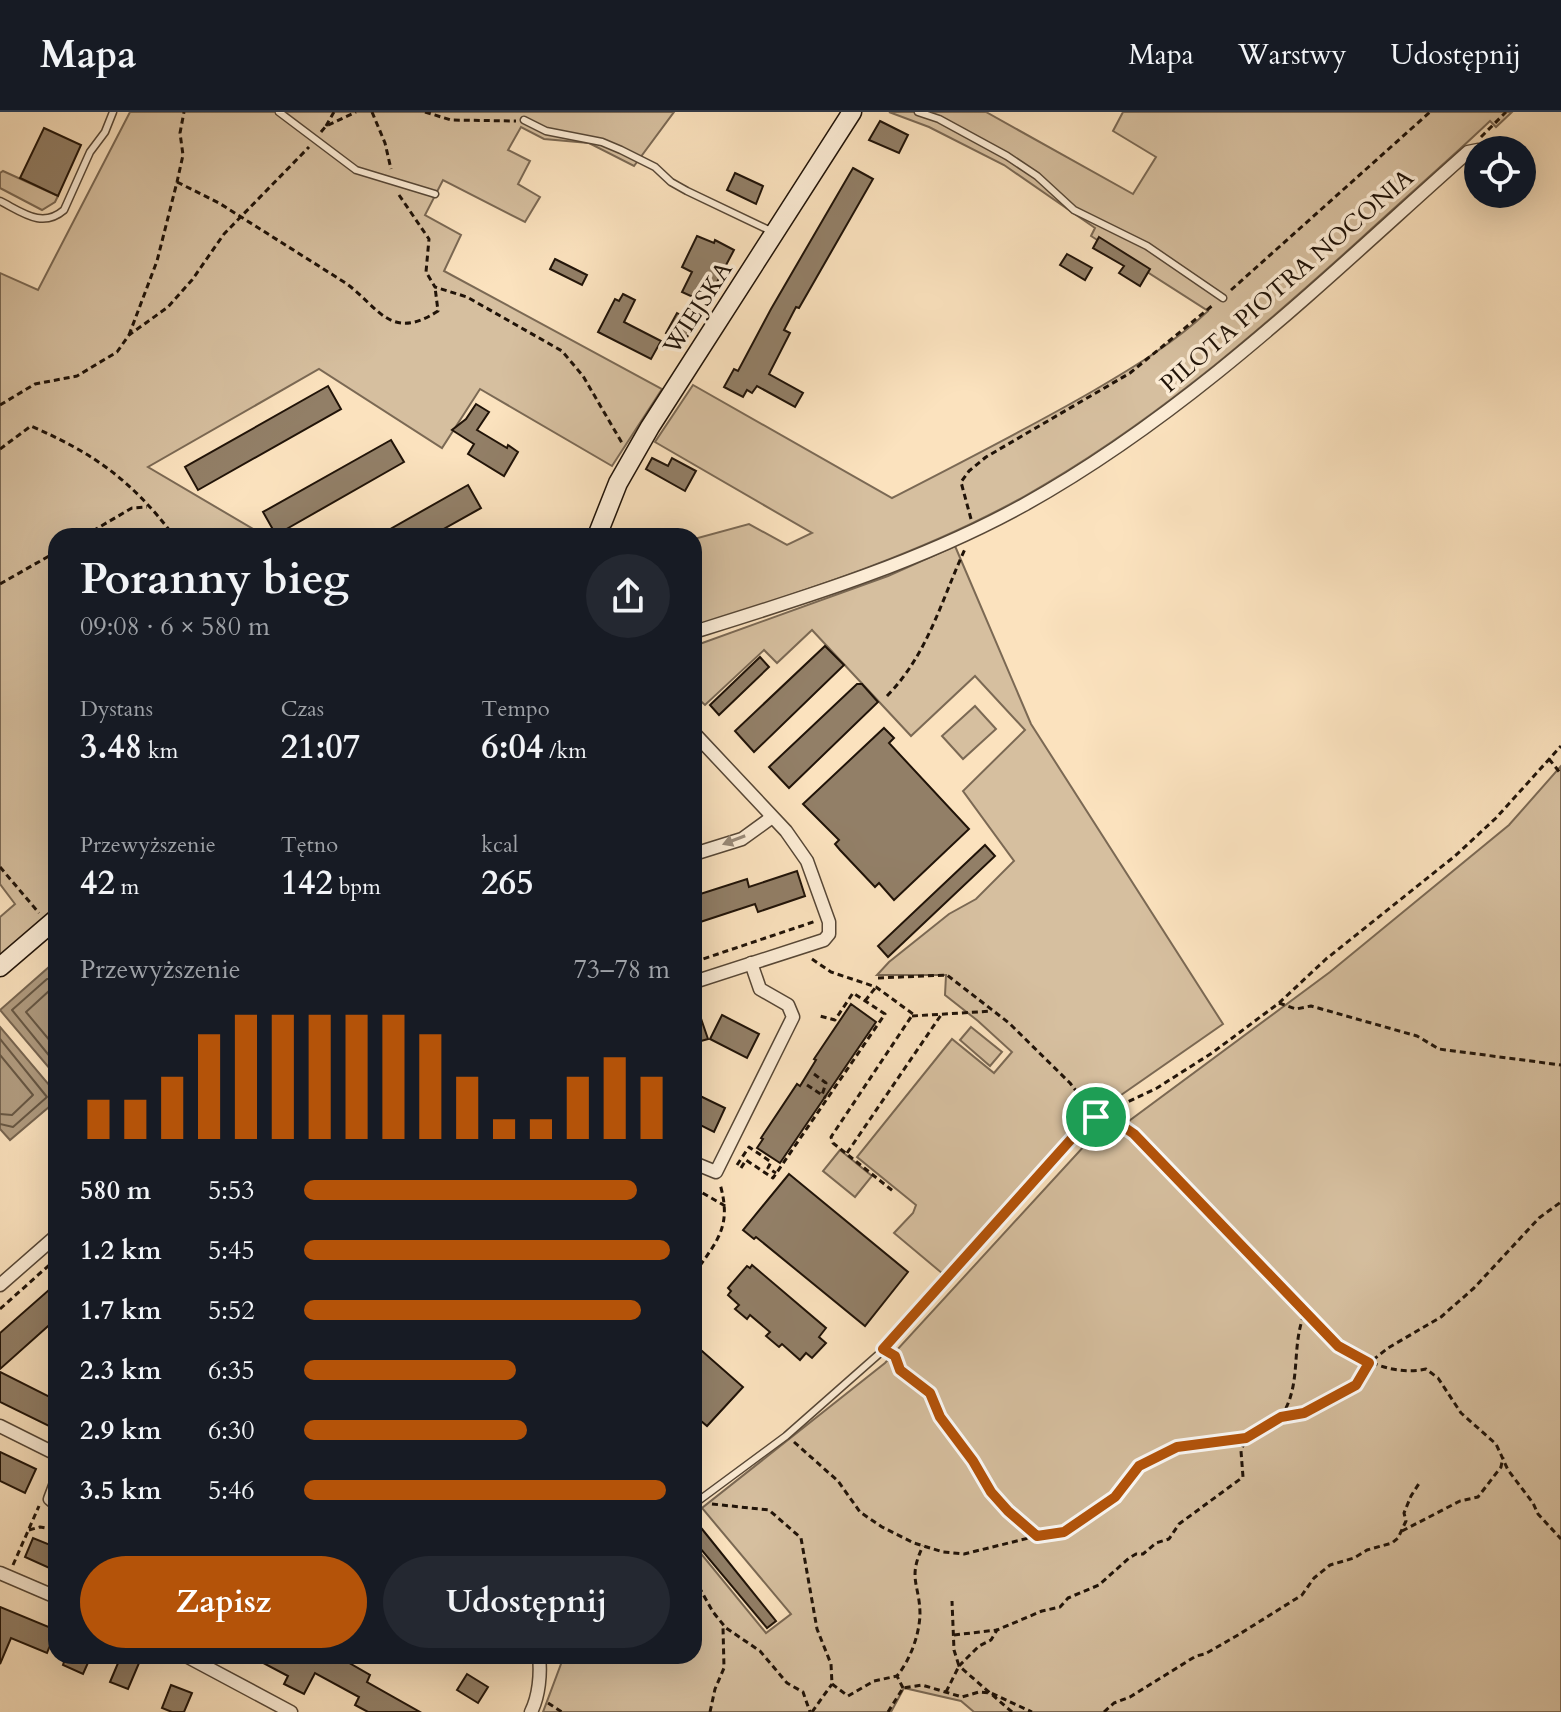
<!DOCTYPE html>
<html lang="pl">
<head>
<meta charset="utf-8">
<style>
	:root { --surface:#171b24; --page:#242831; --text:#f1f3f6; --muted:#9ea1a6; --line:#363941; --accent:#b45309 }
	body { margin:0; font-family:Cardo,serif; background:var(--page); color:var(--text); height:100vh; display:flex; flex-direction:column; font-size:30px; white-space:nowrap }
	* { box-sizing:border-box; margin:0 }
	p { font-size:26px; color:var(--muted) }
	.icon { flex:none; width:44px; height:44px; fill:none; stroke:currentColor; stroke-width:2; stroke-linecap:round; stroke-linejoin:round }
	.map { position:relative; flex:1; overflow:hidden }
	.details { position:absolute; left:48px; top:416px; width:654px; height:1136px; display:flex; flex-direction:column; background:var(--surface); border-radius:24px; box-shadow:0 8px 32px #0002 }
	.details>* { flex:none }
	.buttons { position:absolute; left:1464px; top:24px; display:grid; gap:16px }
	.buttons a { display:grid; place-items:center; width:72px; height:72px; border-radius:50%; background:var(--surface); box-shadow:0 8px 32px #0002; font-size:40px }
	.pin { position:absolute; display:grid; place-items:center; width:68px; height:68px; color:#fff; margin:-34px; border:4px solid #fff; border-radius:50%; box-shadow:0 2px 8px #0007 }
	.round { display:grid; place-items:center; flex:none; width:84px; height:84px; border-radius:42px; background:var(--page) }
	.headline { display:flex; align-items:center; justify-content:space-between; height:136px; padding:0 32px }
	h1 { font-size:44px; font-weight:700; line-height:60px }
	.metrics { display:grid; grid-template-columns:repeat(3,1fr); gap:12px; height:136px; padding:8px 32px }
	.metrics div { display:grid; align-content:center }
	.metrics b { font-size:34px; font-weight:700 }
	.metrics small { font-size:22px; font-weight:400 }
	.metrics p { font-size:22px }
	.chart { height:224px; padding:16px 32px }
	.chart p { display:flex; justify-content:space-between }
	.chart svg { width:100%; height:144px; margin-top:8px; stroke:var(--accent); stroke-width:6 }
	.button { display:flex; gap:16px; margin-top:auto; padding:16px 32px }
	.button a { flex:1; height:92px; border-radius:48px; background:var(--accent); color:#fff; font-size:32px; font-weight:700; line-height:92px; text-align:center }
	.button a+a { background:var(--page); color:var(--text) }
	ul { padding:0 32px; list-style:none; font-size:26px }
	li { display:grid; grid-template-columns:128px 96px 1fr; align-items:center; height:60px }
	li i { height:20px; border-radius:10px; background:var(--accent) }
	header { display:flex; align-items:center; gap:48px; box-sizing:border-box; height:112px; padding:0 40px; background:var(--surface); border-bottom:2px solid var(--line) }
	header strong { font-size:38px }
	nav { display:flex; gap:44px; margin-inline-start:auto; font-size:28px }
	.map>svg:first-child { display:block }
	.green { fill:#d6bf9f; stroke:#7b6954; stroke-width:2 }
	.water { fill:#b19c80; stroke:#776550; stroke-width:2 }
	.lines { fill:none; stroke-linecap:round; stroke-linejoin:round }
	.shore { stroke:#685844; stroke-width:2 }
	.building { fill:#927f67; stroke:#201308; stroke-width:2 }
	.lane-casing { stroke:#574736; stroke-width:9 }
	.street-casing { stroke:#574736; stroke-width:15 }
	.secondary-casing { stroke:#201308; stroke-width:21 }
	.path { stroke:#201308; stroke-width:3; stroke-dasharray:6 4; stroke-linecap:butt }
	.lane { stroke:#fcecd5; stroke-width:6 }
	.street { stroke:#fcecd5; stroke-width:12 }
	.secondary { stroke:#fcecd5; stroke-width:18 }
	.oneway { fill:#998a79 }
	.route-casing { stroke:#fff; stroke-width:16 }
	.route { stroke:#b45309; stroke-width:10 }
	.labels { text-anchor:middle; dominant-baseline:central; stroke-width:7; stroke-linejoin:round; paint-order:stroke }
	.street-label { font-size:24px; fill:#201308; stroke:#fcecd5 }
</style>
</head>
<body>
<header>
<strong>Mapa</strong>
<nav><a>Mapa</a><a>Warstwy</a><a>Udostępnij</a></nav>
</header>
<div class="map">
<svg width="1561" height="1600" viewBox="0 0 1561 1600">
	<rect width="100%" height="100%" fill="#fbe2be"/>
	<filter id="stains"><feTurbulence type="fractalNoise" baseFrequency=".0025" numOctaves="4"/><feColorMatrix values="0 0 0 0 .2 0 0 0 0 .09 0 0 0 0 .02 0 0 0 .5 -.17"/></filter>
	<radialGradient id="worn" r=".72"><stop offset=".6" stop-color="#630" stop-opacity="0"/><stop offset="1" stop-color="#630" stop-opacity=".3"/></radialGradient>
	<g class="green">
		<path d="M130 0H674L634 54 589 31 544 27 521 15 508 38 530 49 518 72 540 85 525 110 443 68 425 103 461 123 444 159 662 277 612 354 480 277 442 336 319 257 148 355 265 424H56V797L0 845V805L15 792 0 772V161L38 178Z"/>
		<path d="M889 0H986L1133 82 1156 45 1113 19 1123 0H1512L1496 15 1490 9C1446 51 1400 90 1356 131 1252 225 1148 315 1025 384 921 442 807 478 694 515V427L749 412 787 433 812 421 655 330 693 273 892 386C960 351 1027 317 1093 279 1134 255 1174 231 1208 199L1091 124 1095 116 1004 53 929 15Z"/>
		<path d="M3 59 58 84 55 90 42 98 0 76V61Z"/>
		<path d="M955 434 1031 612 1223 912 1091 1004 943 1162 894 1121 913 1101 916 1093 857 1045 952 927 994 961 1012 940 978 909 945 883 946 863H877L889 850 949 802 976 787 1014 749 963 679 1025 618 975 564 911 624 812 518 777 551 764 538 705 593 694 583V534L888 464Z"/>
		<path d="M975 594 996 617 963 647 942 624Z"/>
		<path d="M1561 654V1600H974L961 1589 904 1576 891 1600H543L564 1544H694V1433L766 1521 791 1502 702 1396 885 1251 1097 1020H1114L1330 860 1509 713Z"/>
		<path d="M971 915 1002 940 990 954 960 928Z"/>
		<path d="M840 1038 872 1064 855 1085 823 1059Z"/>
	</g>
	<g class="water">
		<path d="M49 855 56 863V964L0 898Z"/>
		<path d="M0 915 56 981V989L10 1028 0 1017Z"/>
	</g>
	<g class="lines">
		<g class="shore">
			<path d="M56 867H47L12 898 56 952"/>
			<path d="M56 877 50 878 26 900 56 936"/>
			<path d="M0 927 47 985 13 1015 0 1012"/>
			<path d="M0 943 33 983 12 1003 0 1002"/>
		</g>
	</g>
	<g class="building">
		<path d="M880 9 908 23 899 41 869 28Z"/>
		<path d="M44 16 81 33 58 84 20 66Z"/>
		<path d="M853 56 873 67 799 196 796 195 784 218 790 221 769 262 803 281 795 295 757 274 752 281 747 278 743 285 724 275 734 257 738 259 771 197Z"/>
		<path d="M735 61 763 74 756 92 727 78Z"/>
		<path d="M697 124 714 131 715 128 734 138 706 191 682 180 692 160 682 155Z"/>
		<path d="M1099 125 1150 157 1140 174 1119 161 1124 154 1093 136Z"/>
		<path d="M1067 142 1092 156 1085 168 1060 153Z"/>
		<path d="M555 147 587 163 582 173 550 157Z"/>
		<path d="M623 182 635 188 624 210 661 229 651 247 598 220 615 187 619 189Z"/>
		<path d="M677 201 695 211 684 231 666 221Z"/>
		<path d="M328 274 341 297 198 378 185 355Z"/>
		<path d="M476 292 489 300 477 318 507 336 508 333 518 340 504 364 468 342 474 332 452 318 466 307Z"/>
		<path d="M391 328 404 350 276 423 263 400Z"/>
		<path d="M652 346 668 354 672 346 696 359 685 379 646 357Z"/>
		<path d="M468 373 481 396 431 424H378Z"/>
		<path d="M825 534 844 553 754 640 735 619Z"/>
		<path d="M760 545 769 555 719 603 710 593Z"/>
		<path d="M857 572H862L878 590 789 676 769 655Z"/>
		<path d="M884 616 894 626 889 631 969 717 894 788 879 771 875 775 840 738 835 732 839 728 803 692Z"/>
		<path d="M985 733 995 744 888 845 878 834Z"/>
		<path d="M797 759 805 784 758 800 755 792 694 812V784L747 767 749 775Z"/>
		<path d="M694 892H696L708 927 694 931Z"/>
		<path d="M851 892 876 910 780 1051 757 1036 763 1027 761 1026 797 972 800 974 816 948 814 947Z"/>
		<path d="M722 903 759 922 747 946 710 927Z"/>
		<path d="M698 983 725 996 714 1020 694 1010V992Z"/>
		<path d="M789 1062 908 1160 865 1214 756 1125 754 1127 743 1118Z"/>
		<path d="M752 1153 826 1216 819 1225 826 1231 812 1246 806 1241 800 1248 782 1232 779 1235 766 1224 770 1220 750 1203 747 1207 735 1197 739 1193 728 1183 731 1179 728 1176 747 1154 750 1156Z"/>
		<path d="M50 1177 56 1183V1207L0 1257V1221Z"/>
		<path d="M694 1232 743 1275 707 1314 694 1303Z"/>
		<path d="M0 1260 56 1288V1309L53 1316 0 1290Z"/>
		<path d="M0 1340 36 1357 25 1381 0 1369Z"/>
		<path d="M702 1417 776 1509 767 1516 694 1429V1424Z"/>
		<path d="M53 1422H56V1459L25 1445 33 1426 50 1433Z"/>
		<path d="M0 1495 56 1518 47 1541 11 1526 0 1552Z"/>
		<path d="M66 1544H91L83 1562 63 1553Z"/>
		<path d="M121 1544H142L128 1577 110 1570Z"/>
		<path d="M250 1544H337L370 1563 367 1570 420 1600H368L355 1593 359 1585 315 1561 304 1582 284 1572 288 1564Z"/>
		<path d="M467 1562 488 1575 478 1591 457 1578Z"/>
		<path d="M171 1573 192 1581 184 1600H172L162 1596Z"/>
	</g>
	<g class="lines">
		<defs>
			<g id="lane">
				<path d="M279 0 356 58 435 82"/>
				<path d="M918 0 939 7 1007 44 1037 64 1074 98 1147 134 1223 186"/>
				<path d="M524 8 546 19 602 30 621 38 655 55 671 70 687 79 773 120"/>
				<path d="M0 89C22 100 42 117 64 98L90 40 105 20 113 0"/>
				<path d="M694 1392 786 1324 879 1242"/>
			</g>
			<g id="street">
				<path d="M694 520C806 485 918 451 1022 394 1190 301 1326 166 1468 40L1478 38"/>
				<path d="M694 621 786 719 807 749 829 810V822L824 828 694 870"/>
				<path d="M694 742 742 727 771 706"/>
				<path d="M694 1051 716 1060 793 905 788 893 760 877 751 851"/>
				<path d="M0 1173 56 1124"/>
				<path d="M0 1314 56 1342"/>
				<path d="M56 1371 50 1387 56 1392"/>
				<path d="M0 1461 56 1485"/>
				<path d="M186 1544 291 1600"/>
				<path d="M531 1600C539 1584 541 1562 539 1544"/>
			</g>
			<g id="secondary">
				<path d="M597 424 618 371 650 315 852 0"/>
				<path d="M0 855 56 807"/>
			</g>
		</defs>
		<use href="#lane" class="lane-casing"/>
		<use href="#street" class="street-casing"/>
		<use href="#secondary" class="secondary-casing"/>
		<g class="path">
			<path d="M372 0 385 31 391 57"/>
			<path d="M425 0 451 8 516 9"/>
			<path d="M326 14 334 0"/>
			<path d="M321 20 326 14 356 0"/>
			<path d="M1481 25 1506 0"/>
			<path d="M177 70 219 91 344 170C378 193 389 231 438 199L435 175"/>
			<path d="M399 83 429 127 426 160 435 175 467 185 562 239 583 264 622 331"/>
			<path d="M1231 178 1430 0"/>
			<path d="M129 223 157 149 177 70 183 43 180 21 184 0"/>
			<path d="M0 293 35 272 77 264 117 240 129 223 168 195 192 168 224 122 309 35"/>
			<path d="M0 337 31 314C95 342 131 368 174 424"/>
			<path d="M971 407 961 370 969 359 986 345 1130 261 1213 193"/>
			<path d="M84 424 132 396 147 395"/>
			<path d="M0 472 56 440"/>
			<path d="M887 584C928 542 941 489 965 437"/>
			<path d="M1549 647 1561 662"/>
			<path d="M0 755 39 801"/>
			<path d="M812 847 831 860 876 875 913 902 831 1025 833 1031 893 1079"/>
			<path d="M694 850 816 809"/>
			<path d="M878 866 947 863 1009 911 1070 971 1096 1005 1118 1011 1134 1022 1338 1234C1365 1249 1394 1264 1426 1257L1438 1266 1461 1301 1496 1332 1508 1358 1533 1391 1538 1402 1561 1427"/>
			<path d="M865 889 876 875"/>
			<path d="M1279 891 1296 897 1311 894 1417 924 1439 937 1561 953"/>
			<path d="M912 904 992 899"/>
			<path d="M814 962 826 971 822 983 826 986"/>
			<path d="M807 973 822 983"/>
			<path d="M847 1041 941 903"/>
			<path d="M737 1053 749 1035 771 1050 768 1056 776 1061"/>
			<path d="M741 1056 746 1048 773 1066 885 902 853 881 835 908 820 904"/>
			<path d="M694 1076 727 1095"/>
			<path d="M694 1162C718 1128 732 1114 720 1072"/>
			<path d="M0 1197 56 1147"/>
			<path d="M884 1236 1074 1024 1096 1005 1157 976 1212 941 1279 891 1326 847 1455 744 1496 706 1561 634"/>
			<path d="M890 1241 895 1244 900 1258 930 1281 940 1305 973 1349 991 1380 1008 1399 1037 1424"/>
			<path d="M1281 1305C1303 1271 1290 1236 1305 1200"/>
			<path d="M794 1330 838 1369 860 1400 882 1415 914 1431 943 1440 964 1442 1037 1424 1054 1423 1064 1420 1115 1385 1139 1354 1177 1335 1246 1326 1281 1305 1304 1301 1356 1273 1369 1251 1388 1236 1441 1205 1474 1176 1539 1106 1561 1090"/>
			<path d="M712 1392 769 1398 801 1426 817 1517 831 1552 832 1572 848 1584 874 1569 897 1564"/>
			<path d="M29 1418 40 1415 56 1418"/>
			<path d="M1402 1419 1460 1389 1478 1385 1501 1355 1503 1345"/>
			<path d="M13 1453 39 1394"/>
			<path d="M694 1466 713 1500 726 1516 760 1539 787 1571 803 1580 810 1600"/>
			<path d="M954 1523 997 1518"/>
			<path d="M903 1576 897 1564C910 1548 919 1524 920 1503 920 1472 907 1467 923 1434"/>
			<path d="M946 1580 959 1554 954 1538 952 1489"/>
			<path d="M548 1591 562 1600"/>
			<path d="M710 1600 715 1577 724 1556 723 1515"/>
			<path d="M812 1600 832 1572"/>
			<path d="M888 1600 903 1576 922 1573 962 1585 979 1580 991 1581 1032 1600"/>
			<path d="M1012 1600 959 1554 979 1534 991 1528 997 1518 1042 1499 1060 1495 1068 1486 1099 1473 1129 1446 1136 1442H1143L1156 1431 1169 1427 1179 1412 1243 1365 1241 1339 1246 1326"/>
			<path d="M1104 1600 1114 1591 1130 1585 1196 1544 1205 1542 1238 1523 1302 1483 1314 1466 1330 1453 1354 1446 1367 1438 1392 1431 1398 1426 1406 1409 1404 1401 1411 1384 1420 1370"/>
		</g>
		<use href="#lane" class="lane"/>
		<use href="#street" class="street"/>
		<use href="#secondary" class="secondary"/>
	</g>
	<defs><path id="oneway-solid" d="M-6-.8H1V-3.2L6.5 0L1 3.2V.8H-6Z" transform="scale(2)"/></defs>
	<use class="oneway" href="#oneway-solid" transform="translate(734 728) rotate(159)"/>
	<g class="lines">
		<defs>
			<path id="route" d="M1096 1005 1118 1011 1134 1022 1338 1234 1369 1251 1356 1273 1304 1301 1281 1305 1246 1326 1177 1335 1139 1354 1115 1385 1064 1420 1037 1424 1008 1399 991 1380 973 1349 940 1305 930 1281 900 1258 895 1244 883 1237 1074 1024Z"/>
		</defs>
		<use href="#route" class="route-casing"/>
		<use href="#route" class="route"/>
	</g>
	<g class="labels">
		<g class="street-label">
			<text transform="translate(1287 169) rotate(-41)">PILOTA PIOTRA NOCONIA</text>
			<text transform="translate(698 196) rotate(-57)">WIEJSKA</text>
		</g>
	</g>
	<rect width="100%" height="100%" filter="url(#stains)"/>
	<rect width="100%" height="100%" fill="url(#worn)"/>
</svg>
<div class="buttons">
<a><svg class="icon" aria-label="locate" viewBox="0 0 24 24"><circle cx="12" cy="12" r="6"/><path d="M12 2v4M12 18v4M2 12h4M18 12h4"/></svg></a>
</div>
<div class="pin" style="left:1096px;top:1005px;background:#1e9e55"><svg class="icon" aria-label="arrive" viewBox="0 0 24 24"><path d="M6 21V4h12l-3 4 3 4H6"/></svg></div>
<section class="details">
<div class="headline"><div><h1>Poranny bieg</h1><p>09:08 · 6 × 580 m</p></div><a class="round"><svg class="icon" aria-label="share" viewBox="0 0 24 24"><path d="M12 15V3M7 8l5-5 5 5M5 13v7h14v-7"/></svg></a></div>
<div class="metrics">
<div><p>Dystans</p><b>3.48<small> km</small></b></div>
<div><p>Czas</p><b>21:07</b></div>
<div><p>Tempo</p><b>6:04<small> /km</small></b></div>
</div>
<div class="metrics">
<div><p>Przewyższenie</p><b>42<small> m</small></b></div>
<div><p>Tętno</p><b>142<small> bpm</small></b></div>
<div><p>kcal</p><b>265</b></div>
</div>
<div class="chart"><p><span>Przewyższenie</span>73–78 m</p>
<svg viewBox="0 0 160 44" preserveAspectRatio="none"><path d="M5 44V32M15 44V32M25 44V25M35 44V12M45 44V6M55 44V6M65 44V6M75 44V6M85 44V6M95 44V12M105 44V25M115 44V38M125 44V38M135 44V25M145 44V19M155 44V25"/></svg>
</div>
<ul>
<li><b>580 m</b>5:53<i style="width:91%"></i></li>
<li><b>1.2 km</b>5:45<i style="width:100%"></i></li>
<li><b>1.7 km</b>5:52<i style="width:92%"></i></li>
<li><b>2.3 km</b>6:35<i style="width:58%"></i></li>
<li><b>2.9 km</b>6:30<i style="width:61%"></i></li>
<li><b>3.5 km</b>5:46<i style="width:99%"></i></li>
</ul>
<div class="button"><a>Zapisz</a><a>Udostępnij</a></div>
</section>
</div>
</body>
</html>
